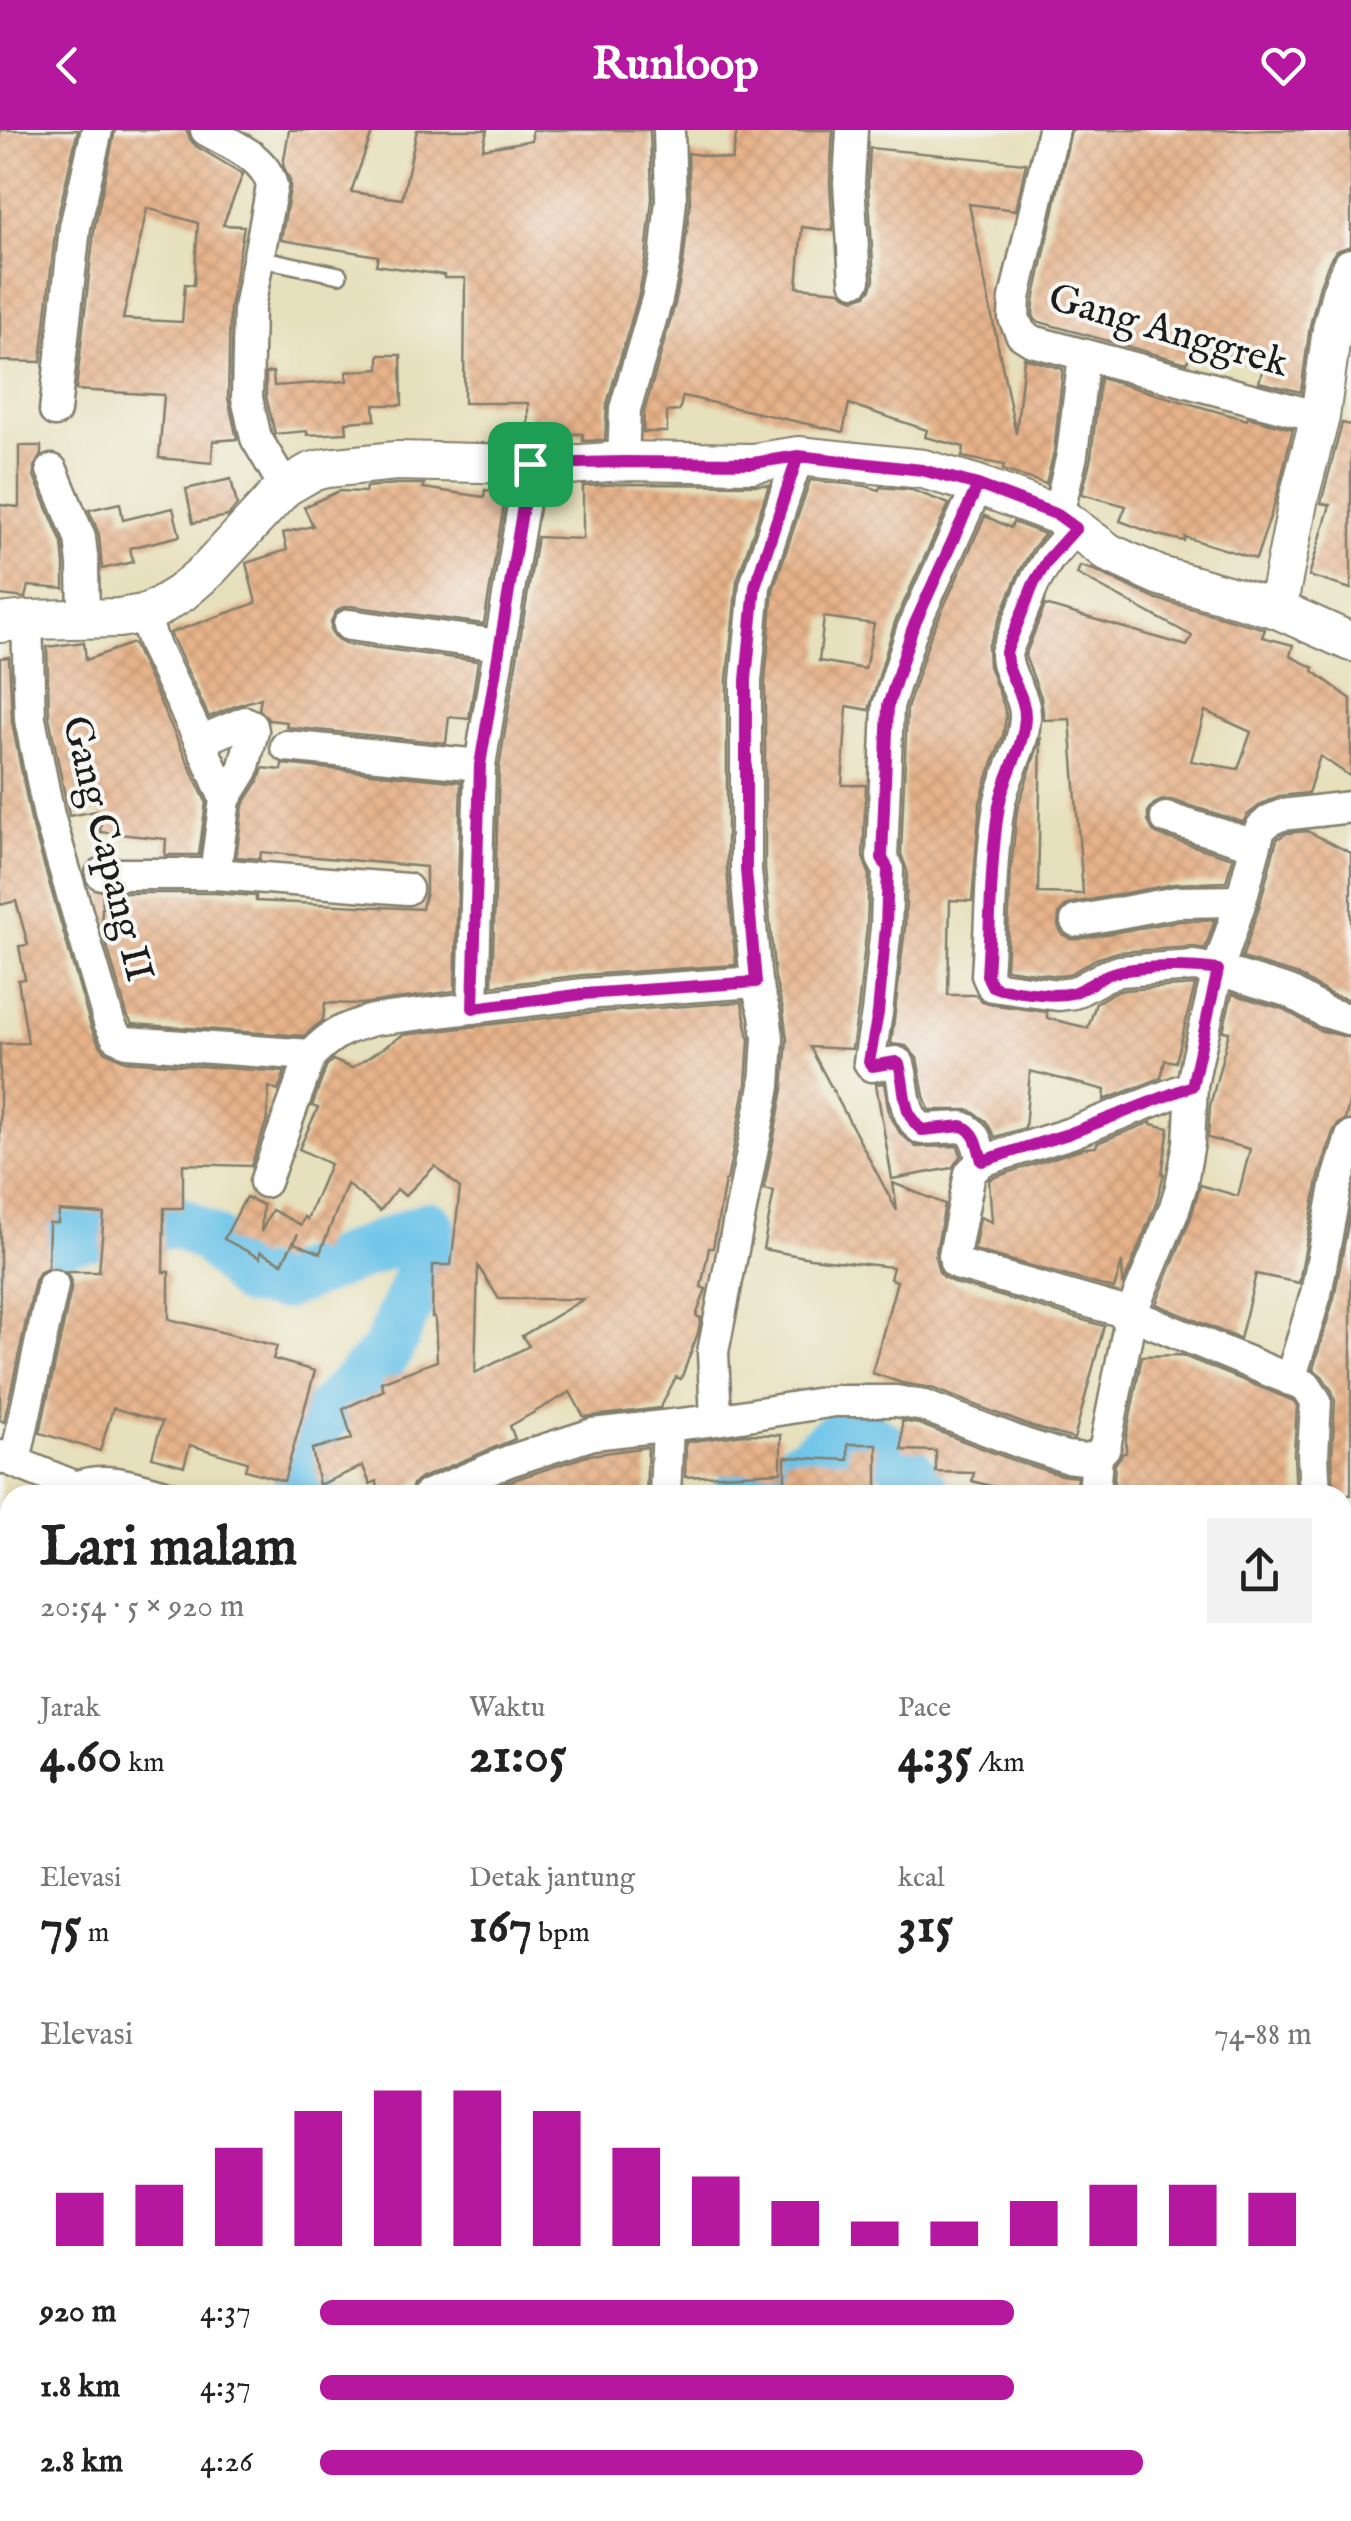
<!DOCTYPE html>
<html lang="id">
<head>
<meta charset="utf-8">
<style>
	:root { --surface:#fff; --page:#f2f2f2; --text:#222; --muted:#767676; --accent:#b5179e }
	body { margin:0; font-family:"IM FELL English",serif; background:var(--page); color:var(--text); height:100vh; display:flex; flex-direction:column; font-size:38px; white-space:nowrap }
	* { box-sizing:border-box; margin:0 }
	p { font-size:32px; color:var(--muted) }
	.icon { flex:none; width:55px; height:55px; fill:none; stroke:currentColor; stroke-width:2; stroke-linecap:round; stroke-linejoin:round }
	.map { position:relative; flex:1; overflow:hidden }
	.side { position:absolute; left:0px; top:1355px; width:1352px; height:1038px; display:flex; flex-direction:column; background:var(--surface); border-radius:30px 30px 0 0; box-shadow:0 5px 15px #0003 }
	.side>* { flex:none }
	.pin { position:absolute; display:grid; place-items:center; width:85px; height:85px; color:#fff; margin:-42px; border-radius:20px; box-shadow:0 5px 15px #0006 }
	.round { display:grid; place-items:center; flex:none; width:105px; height:105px; border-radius:0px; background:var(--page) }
	.headline { display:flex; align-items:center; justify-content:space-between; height:170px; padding:0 40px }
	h1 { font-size:55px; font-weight:800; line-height:75px }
	.stats { display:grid; grid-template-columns:repeat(3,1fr); gap:15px; height:170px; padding:10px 40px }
	.stats div { display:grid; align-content:center }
	.stats b { font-size:50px; font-weight:800 }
	.stats small { font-size:28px; font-weight:400 }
	.stats p { font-size:28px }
	.chart { height:280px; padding:20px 40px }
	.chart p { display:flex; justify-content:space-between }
	.chart svg { width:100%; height:180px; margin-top:10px; stroke:var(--accent); stroke-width:6 }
	ul { padding:0 40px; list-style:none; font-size:32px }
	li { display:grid; grid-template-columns:160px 120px 1fr; align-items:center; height:75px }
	li i { height:25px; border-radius:12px; background:var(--accent) }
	header { display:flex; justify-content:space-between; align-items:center; height:130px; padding:0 40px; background:var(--accent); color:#fff; font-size:45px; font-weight:800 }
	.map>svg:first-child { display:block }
	.grass { fill:#88db9d; stroke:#527c5c; stroke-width:2.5 }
	.cemetery { fill:url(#cemetery-stones); stroke:#527c5c; stroke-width:2.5 }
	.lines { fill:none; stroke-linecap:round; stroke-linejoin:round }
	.river { stroke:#6ac3e8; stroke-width:52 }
	.building { fill:url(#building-cross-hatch); fill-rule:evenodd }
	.service-casing { stroke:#827e6c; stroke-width:20 }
	.minor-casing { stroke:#827e6c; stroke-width:35 }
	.tertiary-casing { stroke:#827e6c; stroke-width:42 }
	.path { stroke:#827e6c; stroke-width:5; stroke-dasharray:8 8; stroke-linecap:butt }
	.service { stroke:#fff; stroke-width:15 }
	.minor { stroke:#fff; stroke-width:30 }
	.tertiary { stroke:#fff; stroke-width:38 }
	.route-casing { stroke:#fff; stroke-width:20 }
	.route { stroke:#b5179e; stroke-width:12 }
	.labels { text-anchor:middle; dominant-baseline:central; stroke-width:8; stroke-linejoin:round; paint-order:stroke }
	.street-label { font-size:40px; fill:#1c1c1c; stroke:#f6f6f2 }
</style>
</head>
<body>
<header><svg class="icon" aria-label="back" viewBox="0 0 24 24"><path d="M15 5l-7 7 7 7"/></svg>Runloop<svg class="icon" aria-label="heart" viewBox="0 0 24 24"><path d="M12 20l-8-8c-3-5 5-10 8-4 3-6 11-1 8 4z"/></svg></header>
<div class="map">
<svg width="1351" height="2391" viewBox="0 0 1351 2391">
	<defs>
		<pattern id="cemetery-stones" width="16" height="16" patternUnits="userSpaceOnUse" patternTransform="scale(2.5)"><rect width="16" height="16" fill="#88db9d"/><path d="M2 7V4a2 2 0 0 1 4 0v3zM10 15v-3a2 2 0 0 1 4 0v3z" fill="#75bb87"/></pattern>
		<pattern id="building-cross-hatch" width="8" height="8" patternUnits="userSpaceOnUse" patternTransform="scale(2.5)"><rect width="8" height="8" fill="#e7b38a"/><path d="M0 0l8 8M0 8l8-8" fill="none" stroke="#c69976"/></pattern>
	</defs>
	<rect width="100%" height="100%" fill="#f6f6f2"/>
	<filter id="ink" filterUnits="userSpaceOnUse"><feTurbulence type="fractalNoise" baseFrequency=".01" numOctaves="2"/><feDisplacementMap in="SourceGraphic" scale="20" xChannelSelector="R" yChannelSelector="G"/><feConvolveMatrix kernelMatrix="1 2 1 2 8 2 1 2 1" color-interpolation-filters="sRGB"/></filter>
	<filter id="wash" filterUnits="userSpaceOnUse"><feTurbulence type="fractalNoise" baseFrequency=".0048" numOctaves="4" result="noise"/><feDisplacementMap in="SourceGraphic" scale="40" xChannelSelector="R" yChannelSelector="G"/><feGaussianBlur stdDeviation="2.25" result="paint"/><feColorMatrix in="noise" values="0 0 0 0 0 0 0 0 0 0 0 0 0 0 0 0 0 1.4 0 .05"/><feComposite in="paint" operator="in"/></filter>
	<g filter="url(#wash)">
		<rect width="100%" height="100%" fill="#e7e0bc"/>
		<g class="grass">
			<path d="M980 2383V2382L1053 2383 1051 2391H971Z"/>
			<path d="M1116 2383V2382L1179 2383 1175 2391H1113L1117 2386Z"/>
		</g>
		<path class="cemetery" d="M0 1757 10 1759V2382L437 2383 421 2391H0Z"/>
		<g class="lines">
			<g class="river">
				<path d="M0 1119 107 1101 178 1092 213 1111 249 1150 283 1154 429 1097C426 1112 425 1128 420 1143 415 1160 406 1177 399 1193 395 1202 392 1213 386 1221 363 1254 265 1322 311 1365"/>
				<path d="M738 1365 808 1331 833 1310 868 1307 898 1326 924 1362V1365"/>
				<path d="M907 2382 916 2391"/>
				<path d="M803 2391 813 2382"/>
				<path d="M957 2391 965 2382"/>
			</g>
		</g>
		<g id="blocks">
			<g class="building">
				<path d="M0 0H78L56 95 41 232 0 231Z"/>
				<path d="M115 0H187L190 9 196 16 243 44 223 95 244 96 230 178 228 268 237 309 213 311 212 333 159 328 164 265 76 260 94 100ZM147 78 198 93 194 155 185 154 182 192 123 189Z"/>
				<path d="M289 0H373L351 62 402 69 417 0H487L483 19 532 10V0H650L652 69 646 127 639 164 607 274 605 310 583 311V304L528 303V273H464L465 148H444V145L376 135 378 126 281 110 290 59V50L283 35Z"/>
				<path d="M737 0H833L830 52 833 101 802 97 797 157 840 161 846 166 855 169 866 165 871 159 874 150 868 53 870 18 1026 33 1016 80 969 74 1016 304 1024 228 1063 239 1054 322 1046 354 1003 340 1004 335 962 327 964 317 925 307 927 300 849 274 843 302 683 266 679 281 667 282V302H643L644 282 675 174 683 134 690 72 688 23 732 30Z"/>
				<path d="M1071 0H1351V116L1336 121 1330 130 1320 155 1310 196 1301 262 1259 252 1263 238 1210 223 1192 218 1187 233 1036 191 1033 185 1034 171Z"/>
				<path d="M379 225H401L402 275H374L375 290 346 292 347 303 307 305V301L275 304 266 266V243L273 242 274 256 347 251 346 242 379 239Z"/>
				<path d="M1100 248 1247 290 1248 287 1293 299 1276 369 1256 429 1185 407 1184 411 1158 405 1120 391 1126 376 1082 364 1091 327Z"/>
				<path d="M1342 293 1351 295V459L1309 446 1330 375 1321 373Z"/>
				<path d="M19 316H41V325L34 337V346L62 413 64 435V459L28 456 25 468 0 465V375L19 377Z"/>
				<path d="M231 349 237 375 228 386 193 393 186 359Z"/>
				<path d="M810 350 866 356 879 360 880 357 912 360 949 374 895 492 869 580 847 576 842 655H866L863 727 869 743 867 796 858 880 852 919 810 917 897 1081 893 1053 945 1074 935 1127 939 1142 945 1148 955 1153 1104 1196 1074 1309 1030 1296 931 1258 902 1253 872 1243 897 1151 890 1149 893 1137 810 1128 763 1119 774 1061 764 1059 783 959 787 909 783 879 775 849 765 739V552L773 460ZM824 487 874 494 865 539 819 531Z"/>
				<path d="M397 354H424L423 358 484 367 485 360 506 363 484 494 350 476 341 478 335 483 331 492V501L337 509 347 514 478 531 469 589 449 587 446 613 286 597 287 592 269 590 259 579 261 568 238 575 209 587 170 503 256 473 246 433 287 420 283 403 313 396 304 377 339 361 365 362 366 357Z"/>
				<path d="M624 354 769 355 737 451 727 549V740L736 835 583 845 492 856 499 637 537 407 583 409V356Z"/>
				<path d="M120 373 123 390 173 378 180 406 130 418 133 432 102 439 99 405 89 380Z"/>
				<path d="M985 386 1011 398 1013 392 1045 404 1033 418 1018 444 988 517 989 536 1004 576 1006 587 1003 606 987 648 980 673 972 771 950 770 948 865H976L982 872 989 874 1047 882V888L1088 898 1096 873 1113 863 1124 860 1195 855 1176 932 1165 930 1161 948 1104 970 1105 960 1030 941 1025 998 995 1007 986 991 970 980H929L924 966 917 928 906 916 891 914 905 798 907 740 901 724 907 579 930 507Z"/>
				<path d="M1080 436 1094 440 1154 468 1265 499 1262 507 1293 515 1290 526 1314 538 1313 541 1351 569V647L1320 626 1308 663 1279 666 1263 673 1247 685 1243 692 1171 670H1163L1154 674 1148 682V691L1153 701 1161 706 1233 728 1226 752 1174 754 1073 773 1065 776 1059 784 1058 795 1062 804 1071 809H1078L1179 791 1215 790 1205 819 1193 817 1118 822 1096 829 1068 845 1058 846 1006 839 1011 740 1017 679 1041 607 1038 763 1083 764 1070 589 1044 590 1041 567 1025 526 1045 475 1187 516 1192 506 1077 444ZM1205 581 1251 602 1238 639 1191 631Z"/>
				<path d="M84 512 86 530 133 513 206 672 199 725H165L166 709 100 702 102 680 69 686 49 587 47 517Z"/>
				<path d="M9 527 12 592 31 690 91 897 99 914 106 922 125 931 285 942 278 961 269 957 267 990 251 1036 183 1034V1078H164L163 1142H169V1189L277 1216 273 1229 315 1241 284 1351 245 1340 247 1332 190 1315 184 1336 152 1327 162 1292 113 1278 100 1321 40 1303 71 1159V1150L66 1142H99L104 1084 59 1081 58 1093H49L48 1137 40 1142 35 1151 4 1292 0 1290V914L28 913 18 850 25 849 19 816 28 815 16 771 0 775V528Z"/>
				<path d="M282 634 461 652 455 861 361 874 325 873 323 890 304 906 132 894 127 885 101 796 103 763H214L256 766V771L422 779 426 761V737L261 722 260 729 236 727 243 675 259 650 263 638 282 640Z"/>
				<path d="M1307 701 1351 723V870L1332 865 1296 844 1242 828 1259 777 1277 709 1287 703Z"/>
				<path d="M1232 864 1283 879 1319 900 1351 908V965L1345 990 1338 994 1333 1002 1318 1050 1299 1153 1256 1144 1240 1209 1156 1174 1191 1087 1200 1055 1238 1066 1250 1019 1208 1008 1210 976 1229 902 1223 901Z"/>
				<path d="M742 872 749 909 746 954 727 1051H725L713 1118H709L701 1157 706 1159 696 1186 701 1188 698 1203 681 1249 676 1247 660 1278 584 1287 570 1262 510 1296 515 1309 421 1348 413 1354 410 1365H378L377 1351 370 1354 363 1336 319 1355 312 1319 352 1309 343 1279 384 1260 381 1252 437 1231 435 1187H432L433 1135H451L460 1058 435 1036 405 1066 397 1059 380 1081 347 1054 320 1123 294 1113 298 1103 282 1133 260 1122V1128L224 1109 246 1067 263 1075 261 1102 272 1080 301 1095 304 1087 307 1089 330 1034 299 1019 318 978 312 976 327 935 333 930 352 938 403 905 586 883ZM478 1136 499 1169H584L522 1206 529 1216 475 1243Z"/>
				<path d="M884 953 889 983 900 1003 916 1017 958 1016 961 1025 952 1038 892 1049 876 954Z"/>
				<path d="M1151 992V994L1169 998 1162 1044H1164L1156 1074 1123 1155 1122 1132 1114 1159 974 1120 980 1087 992 1092 989 1050 992 1048 1084 1018 1096 1017 1097 1013Z"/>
				<path d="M1351 1078V1365H1334L1332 1325 1335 1271 1332 1261 1322 1246 1313 1239 1334 1168Z"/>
				<path d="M1181 1225 1294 1271 1297 1276 1294 1324 1296 1365H1113L1115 1334 1123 1323H1126V1308L1142 1226Z"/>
				<path d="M902 1291 919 1294 1018 1332 1061 1345 1077 1347 1075 1365H1025L972 1351 974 1343 936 1342V1321L902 1320Z"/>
				<path d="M745 1304 781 1305V1342L685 1347 686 1312Z"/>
				<path d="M848 1314H877V1365H785V1327L848 1330Z"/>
				<path d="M648 1317 646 1365H476L516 1349 590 1325Z"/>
			</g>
		</g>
	</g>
	<g filter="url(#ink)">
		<use href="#blocks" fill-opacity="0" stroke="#827e6c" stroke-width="2.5"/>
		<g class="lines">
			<defs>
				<path id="service" d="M259 128 339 145"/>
				<g id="minor">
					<path d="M206 0C230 14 265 26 272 56L249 178 247 268 256 308 285 357"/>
					<path d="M852 0 849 53 855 150"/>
					<path d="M1053 0 1015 168 1014 188 1021 204 1032 211 1320 287"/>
					<path d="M55 281 75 97 97 0"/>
					<path d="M623 331 625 279 657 169 665 130 671 70 669 0"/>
					<path d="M52 340 80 408 83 434 84 490"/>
					<path d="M978 355 912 500 888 576 882 728 888 739 886 797 877 883 869 932 872 936 896 932 899 934C906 958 901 983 922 999L962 997C977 1002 978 1017 982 1031"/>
					<path d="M1058 385 1072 325 1084 225"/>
					<path d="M1076 397 1049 428 1034 453 1006 523C1006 546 1026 564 1025 588 1023 622 1004 644 999 676 990 731 991 789 987 845L992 856 1058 865 1074 863 1105 846 1120 841 1194 836 1218 840 1290 862 1325 882 1351 890"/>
					<path d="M143 484 155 517 200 611 225 669 215 744"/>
					<path d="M27 490 30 589 49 686 109 892 116 906 126 912 311 925"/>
					<path d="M349 495 500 515"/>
					<path d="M200 611 245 592 252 596 253 601 243 640 225 669"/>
					<path d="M286 616 480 635"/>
					<path d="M1166 688 1256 715"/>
					<path d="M101 744H215L407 759"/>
					<path d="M1076 791 1177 772 1241 771"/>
					<path d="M473 878 480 635 530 334"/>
					<path d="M1192 956 1068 1004 982 1031 970 1043 954 1125 955 1132 960 1135 1131 1184 1306 1256 1316 1271 1313 1325 1315 1365"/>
					<path d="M265 1052 311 925C332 903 345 898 373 890L584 864 756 852"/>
					<path d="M1290 1250 1316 1164 1336 1056 1351 1007"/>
					<path d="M716 1290 713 1222 765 956 768 908 765 884 756 852 746 740V551L755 456 798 326"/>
					<path d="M0 1326 76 1357"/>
					<path d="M15 1331 53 1155"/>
					<path d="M64 1365C93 1341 133 1356 165 1365"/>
					<path d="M428 1365 509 1331 593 1304 716 1290 834 1271H896L924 1276 1024 1314 1066 1327 1085 1329 1097 1326 1105 1317 1131 1184 1174 1080 1181 1057 1189 1013 1192 956 1196 935 1218 840 1241 771 1260 699 1270 690 1282 685 1351 677"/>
					<path d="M665 1365 668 1296"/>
					<path d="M1094 1365 1097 1326"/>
					<path d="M1342 1428 1351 1433"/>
					<path d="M1342 1476 1351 1459"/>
					<path d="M0 1544 10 1512"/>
					<path d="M1342 1687 1351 1688"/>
					<path d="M0 1745 10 1748"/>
					<path d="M1342 1997H1351"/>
					<path d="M1342 2143 1351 2145"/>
					<path d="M1342 2263 1351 2265"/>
					<path d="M651 2391 664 2382"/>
				</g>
				<g id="tertiary">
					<path d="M1277 479 1299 367 1320 287 1332 199 1341 163 1351 138"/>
					<path d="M0 493 27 490 119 488 143 484 157 478 181 463 209 439 285 357 311 342 327 338 396 331 568 335 623 331 753 333 798 326 923 339 978 355 1058 385 1109 423 1160 446 1277 479 1351 512"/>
				</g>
			</defs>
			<use href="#service" class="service-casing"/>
			<use href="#minor" class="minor-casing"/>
			<use href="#tertiary" class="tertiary-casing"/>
			<g class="path">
				<path d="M0 1903 10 1906"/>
				<path d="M0 2342 10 2351"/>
				<path d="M45 2382 55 2391"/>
				<path d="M254 2391 266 2382"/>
			</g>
			<use href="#service" class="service"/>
			<use href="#minor" class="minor"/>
			<use href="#tertiary" class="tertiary"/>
		</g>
	</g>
	<g class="lines" filter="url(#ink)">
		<defs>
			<path id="route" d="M530 334 480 635 473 878 584 864 756 852 746 740V550L755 456 798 326 922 340 978 355 1058 385 1076 398 1049 428 1034 453 1006 522C1006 546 1026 564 1025 588 1023 622 1004 644 999 676 990 731 991 789 987 845L992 856 1000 859C1023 861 1050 868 1072 863 1085 859 1095 851 1107 845 1132 835 1190 836 1218 840L1192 956 1068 1004 982 1031C978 1017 977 1002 962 996L922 1000C901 983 906 958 899 934L896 932 872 936 869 932 878 883 886 797 888 739 882 728 888 576 912 500 978 355 922 340 798 326 753 333 623 332 530 334"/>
		</defs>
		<use href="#route" class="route-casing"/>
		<use href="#route" class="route"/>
	</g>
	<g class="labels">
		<g class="street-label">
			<text transform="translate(1168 202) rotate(16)">Gang Anggrek</text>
			<text transform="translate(106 719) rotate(76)">Gang Capang II</text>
		</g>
	</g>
</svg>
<div class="pin" style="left:530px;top:334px;background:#1e9e55"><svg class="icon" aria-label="arrive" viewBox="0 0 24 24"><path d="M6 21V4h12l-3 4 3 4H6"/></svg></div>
<section class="side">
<div class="headline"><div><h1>Lari malam</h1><p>20:54 · 5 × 920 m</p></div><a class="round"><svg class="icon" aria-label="share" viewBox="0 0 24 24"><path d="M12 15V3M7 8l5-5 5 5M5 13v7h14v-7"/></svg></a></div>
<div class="stats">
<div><p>Jarak</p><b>4.60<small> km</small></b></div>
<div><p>Waktu</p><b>21:05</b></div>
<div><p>Pace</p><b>4:35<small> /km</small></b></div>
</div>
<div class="stats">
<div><p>Elevasi</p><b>75<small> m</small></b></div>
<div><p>Detak jantung</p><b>167<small> bpm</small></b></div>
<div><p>kcal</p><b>315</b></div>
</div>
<div class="chart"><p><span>Elevasi</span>74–88 m</p>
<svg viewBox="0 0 160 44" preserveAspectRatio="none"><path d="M5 44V31M15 44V29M25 44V20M35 44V11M45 44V6M55 44V6M65 44V11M75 44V20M85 44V27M95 44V33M105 44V38M115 44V38M125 44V33M135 44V29M145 44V29M155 44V31"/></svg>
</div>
<ul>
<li><b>920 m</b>4:37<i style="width:70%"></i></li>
<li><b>1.8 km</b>4:37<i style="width:70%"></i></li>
<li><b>2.8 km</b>4:26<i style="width:83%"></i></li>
</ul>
</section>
</div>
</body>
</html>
